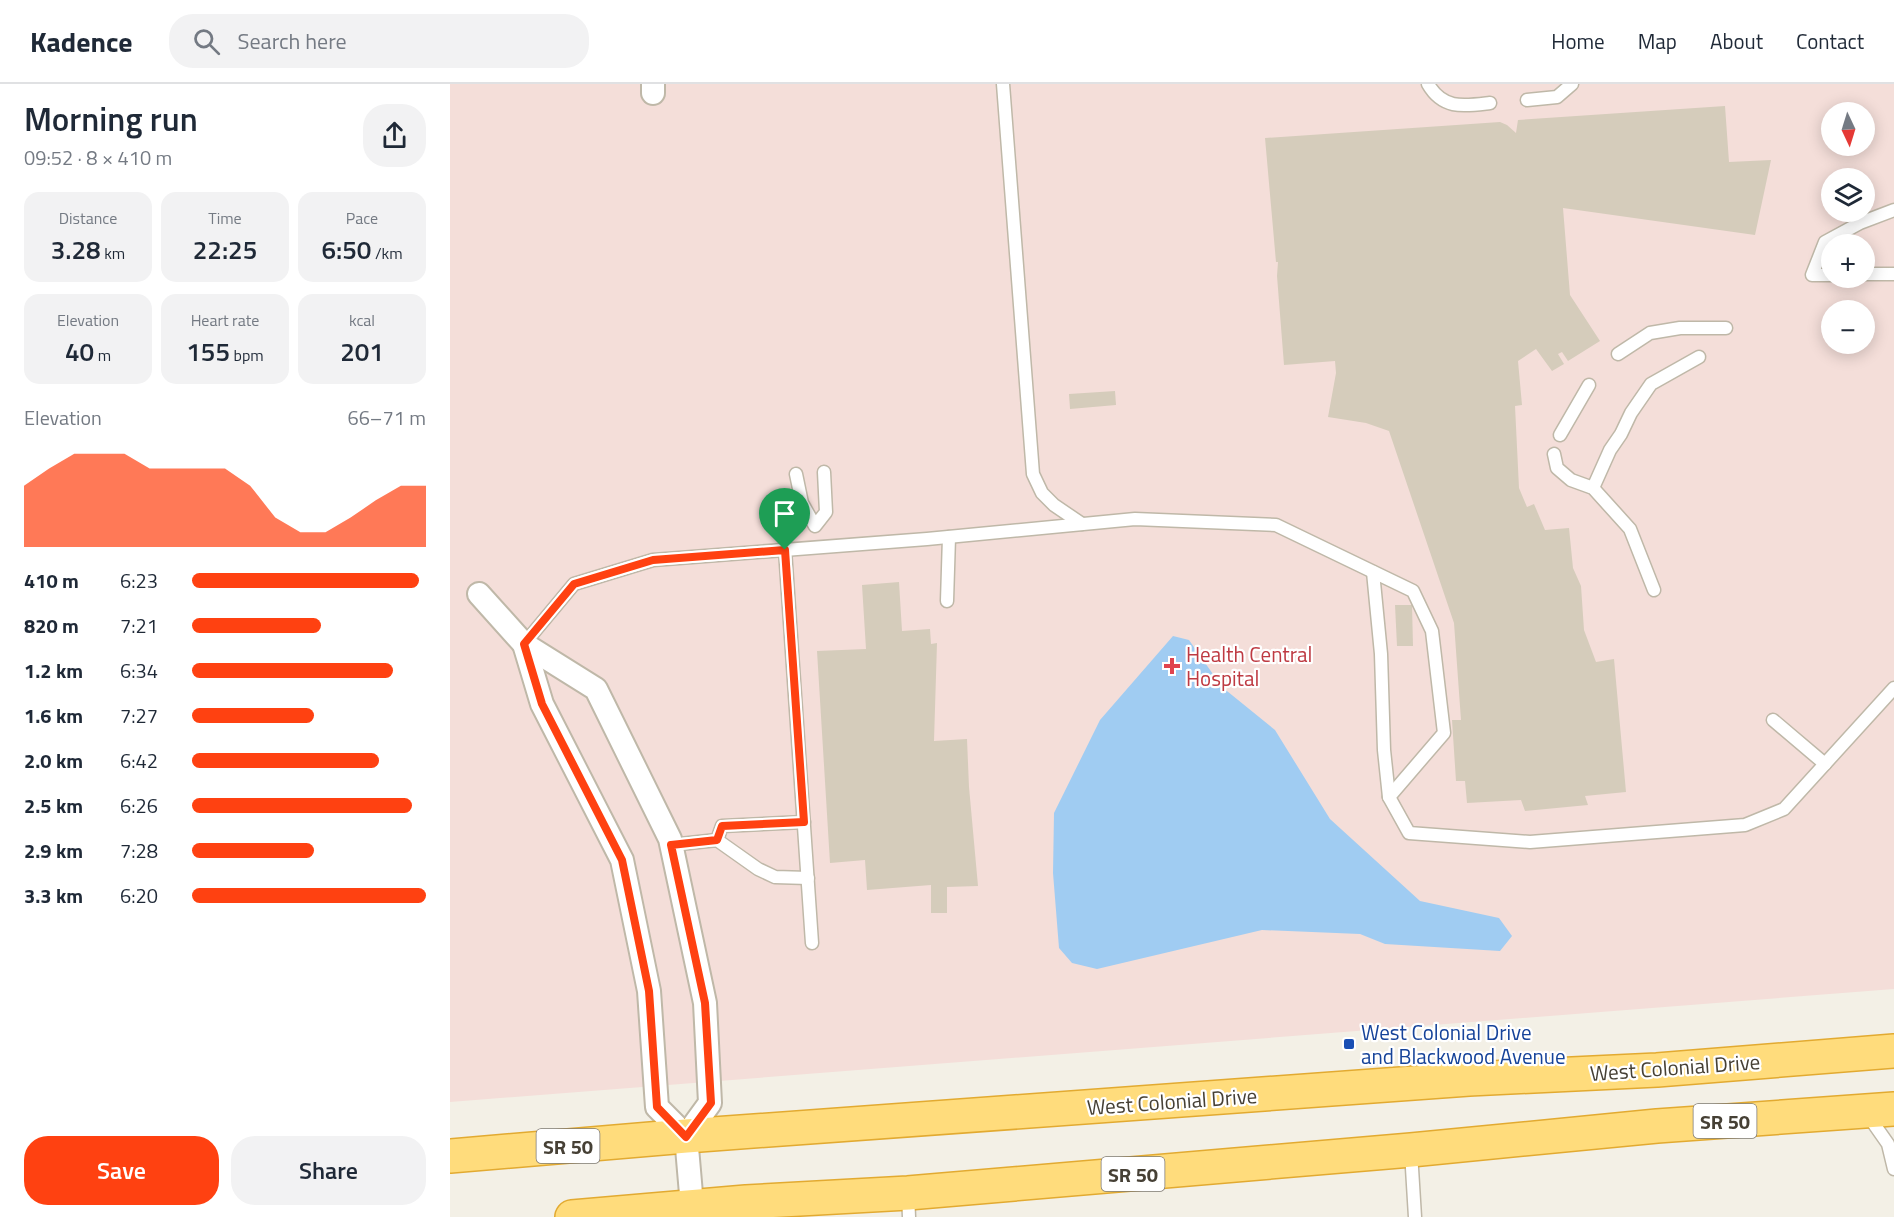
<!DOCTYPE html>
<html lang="en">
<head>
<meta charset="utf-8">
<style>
	:root { --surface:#fff; --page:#f2f2f3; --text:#1f2937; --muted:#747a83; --line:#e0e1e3; --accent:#ff4111 }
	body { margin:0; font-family:"Titillium Web",sans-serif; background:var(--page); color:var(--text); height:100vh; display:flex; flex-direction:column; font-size:22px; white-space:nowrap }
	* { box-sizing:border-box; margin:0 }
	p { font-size:20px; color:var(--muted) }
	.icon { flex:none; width:33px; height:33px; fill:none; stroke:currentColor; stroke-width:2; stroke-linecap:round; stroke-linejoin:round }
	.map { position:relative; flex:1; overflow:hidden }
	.panel { display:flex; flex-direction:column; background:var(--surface); width:450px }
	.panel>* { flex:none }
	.needle { width:39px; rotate:176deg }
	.tools { position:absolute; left:1371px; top:18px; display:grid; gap:12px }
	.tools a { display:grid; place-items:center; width:54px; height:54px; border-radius:50%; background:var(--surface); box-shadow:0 3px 15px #0003; font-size:30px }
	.pin { position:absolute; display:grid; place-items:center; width:51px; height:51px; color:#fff; margin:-62px -26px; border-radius:50% 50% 50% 0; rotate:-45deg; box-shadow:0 0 6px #0007 }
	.pin .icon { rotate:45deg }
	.round { display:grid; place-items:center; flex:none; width:63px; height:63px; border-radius:24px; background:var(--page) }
	.overview { display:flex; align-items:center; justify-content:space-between; height:102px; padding:0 24px }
	h1 { font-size:33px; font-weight:600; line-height:45px }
	.figures { display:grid; grid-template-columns:repeat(3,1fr); gap:9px; height:102px; padding:6px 24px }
	.figures div { display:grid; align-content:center; border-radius:15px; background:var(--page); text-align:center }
	.figures b { font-size:26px; font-weight:600 }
	.figures small { font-size:16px; font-weight:400 }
	.figures p { font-size:16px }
	.chart { height:168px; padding:12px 24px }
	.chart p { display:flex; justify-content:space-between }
	.chart svg { width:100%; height:108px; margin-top:6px; fill:var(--accent); opacity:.7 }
	.action { display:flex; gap:12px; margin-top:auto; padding:12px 24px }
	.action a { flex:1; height:69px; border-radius:24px; background:var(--accent); color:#fff; font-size:24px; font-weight:600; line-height:69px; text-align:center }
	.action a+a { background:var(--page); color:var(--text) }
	ul { padding:0 24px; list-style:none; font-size:20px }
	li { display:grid; grid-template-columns:96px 72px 1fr; align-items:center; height:45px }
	li i { height:15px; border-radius:8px; background:var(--accent) }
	header { display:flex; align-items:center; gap:36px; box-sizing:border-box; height:84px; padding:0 30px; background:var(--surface); border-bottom:2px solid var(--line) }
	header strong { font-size:28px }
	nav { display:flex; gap:33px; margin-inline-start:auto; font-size:21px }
	.search { width:420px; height:54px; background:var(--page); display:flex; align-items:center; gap:15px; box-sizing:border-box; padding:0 21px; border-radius:24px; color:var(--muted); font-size:22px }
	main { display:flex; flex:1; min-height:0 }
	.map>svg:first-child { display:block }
	.medical { fill:#f4ded9; fill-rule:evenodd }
	.water { fill:#a0ccf2 }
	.building { fill:#d5ccbb }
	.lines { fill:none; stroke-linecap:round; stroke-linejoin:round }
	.service-casing { stroke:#bfb8a8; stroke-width:15 }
	.minor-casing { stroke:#bfb8a8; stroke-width:26 }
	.trunk-casing { stroke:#e2aa31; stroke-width:36 }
	.service { stroke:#fff; stroke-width:12 }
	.minor { stroke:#fff; stroke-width:22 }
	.trunk { stroke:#ffdc7c; stroke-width:33 }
	.route-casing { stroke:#fff; stroke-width:12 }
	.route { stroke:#ff4111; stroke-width:8 }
	.health-dot { fill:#e0444e; stroke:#fff; stroke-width:2 }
	.transit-dot { fill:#1a4fb4; stroke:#fff; stroke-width:2 }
	.labels { text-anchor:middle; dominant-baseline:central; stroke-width:4.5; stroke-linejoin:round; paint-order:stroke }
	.shield { fill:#fff; stroke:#7e7972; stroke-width:1.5 }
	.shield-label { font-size:20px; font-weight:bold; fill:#464035 }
	.health-label { font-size:21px; fill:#be3a42; stroke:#fff; text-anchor:start }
	.transit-label { font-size:21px; fill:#164399; stroke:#fff; text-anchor:start }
	.street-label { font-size:21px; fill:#464035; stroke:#fff }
</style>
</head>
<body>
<header>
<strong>Kadence</strong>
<div class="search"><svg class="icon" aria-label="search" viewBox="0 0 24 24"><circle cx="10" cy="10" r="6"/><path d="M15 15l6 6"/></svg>Search here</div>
<nav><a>Home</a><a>Map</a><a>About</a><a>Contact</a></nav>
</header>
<main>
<section class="panel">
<div class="overview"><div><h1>Morning run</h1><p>09:52 · 8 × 410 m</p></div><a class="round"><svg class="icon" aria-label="share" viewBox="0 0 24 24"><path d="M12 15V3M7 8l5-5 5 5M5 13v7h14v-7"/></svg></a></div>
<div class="figures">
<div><p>Distance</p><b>3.28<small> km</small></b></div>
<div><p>Time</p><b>22:25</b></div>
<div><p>Pace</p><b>6:50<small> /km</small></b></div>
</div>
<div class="figures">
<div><p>Elevation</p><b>40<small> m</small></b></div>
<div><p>Heart rate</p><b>155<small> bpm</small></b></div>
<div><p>kcal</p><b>201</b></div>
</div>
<div class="chart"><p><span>Elevation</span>66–71 m</p>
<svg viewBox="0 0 160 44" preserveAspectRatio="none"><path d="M0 44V19L10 12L20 6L30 6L40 6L50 12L60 12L70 12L80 12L90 19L100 32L110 38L120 38L130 32L140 25L150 19L160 19V44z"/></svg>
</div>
<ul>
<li><b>410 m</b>6:23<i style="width:97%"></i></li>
<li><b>820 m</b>7:21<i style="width:55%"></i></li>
<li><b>1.2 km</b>6:34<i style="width:86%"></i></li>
<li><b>1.6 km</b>7:27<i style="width:52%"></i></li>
<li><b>2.0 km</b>6:42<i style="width:80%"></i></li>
<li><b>2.5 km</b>6:26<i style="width:94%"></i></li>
<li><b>2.9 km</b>7:28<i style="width:52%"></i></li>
<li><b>3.3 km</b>6:20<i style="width:100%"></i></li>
</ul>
<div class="action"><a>Save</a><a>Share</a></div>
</section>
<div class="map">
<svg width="1444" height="1133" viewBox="0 0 1444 1133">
	<rect width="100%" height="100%" fill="#f3f0e6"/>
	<path class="medical" d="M0 0H1444V905L0 1018ZM1382 28H1414V62H1382ZM1382 94H1414V128H1382ZM1382 160H1414V194H1382ZM1382 226H1414V260H1382Z"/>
	<path class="water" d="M723 552 739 556 772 603 825 646 880 735 970 817 1049 834 1062 852 1050 867 935 860 910 850 812 846 647 885 622 879 609 864 603 789 604 729 650 636Z"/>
	<g class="building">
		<path d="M1275 22 1279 78 1321 76 1305 151 1113 124 1120 211 1150 257 1118 277 1112 268 1108 270 1114 280 1102 287 1086 265 1068 277 1072 321 1065 322 1069 404 1077 423 1084 420 1095 446 1119 444 1123 484 1131 502 1134 546 1146 578 1164 575 1176 708 1135 712 1138 721 1075 727 1071 716 1017 719 1015 697H1006L1002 636H1011L1004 539 939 347 916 339 878 333 886 289 885 277 834 281 827 192 828 178H826L815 54 1050 38 1057 41 1066 49 1068 36Z"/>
		<path d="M665 307 666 321 620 325 619 310Z"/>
		<path d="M449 498 452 547 480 545 481 560 487 559 484 657 517 655 519 703 528 802 497 803V829H481V801L417 806 415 776 380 779 367 567 416 565 412 501Z"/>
		<path d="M945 521H962L963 562H947Z"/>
	</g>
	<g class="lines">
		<defs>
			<g id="service">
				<path d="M553 0 583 390 592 409 604 421 632 440"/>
				<path d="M978 0C993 26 1014 22 1040 19"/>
				<path d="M1077 16 1107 13 1122 0"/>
				<path d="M1414 190H1444"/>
				<path d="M1382 191H1362L1375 158 1410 139 1444 126"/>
				<path d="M1168 270 1200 249 1230 244H1276"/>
				<path d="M1110 351 1139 301"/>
				<path d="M1104 370 1107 384 1121 396 1143 404 1180 445 1204 506"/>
				<path d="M346 390 352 419 365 442 376 428 374 388"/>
				<path d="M1143 404 1160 366 1171 350 1181 329 1201 300 1249 273"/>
				<path d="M335 466 362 859"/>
				<path d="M923 488 931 570 934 666 939 713"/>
				<path d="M497 517 499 453"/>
				<path d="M74 560 124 500 203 476 477 455 685 435 826 441 963 507 982 547 994 649 939 713 959 749 1080 758 1295 741 1334 725 1444 604"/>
				<path d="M1323 636 1375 680"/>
				<path d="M267 756 272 742 354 738"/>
				<path d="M221 761 267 756 308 785 325 793 358 794"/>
				<path d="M1417 1030 1438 1060 1444 1085"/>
				<path d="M961 1068 965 1133"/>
				<path d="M458 1110 459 1133"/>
			</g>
			<g id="minor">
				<path d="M203 0V9"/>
				<path d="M29 510 74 560 146 605 220 755 255 919 260 1019 236 1052"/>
				<path d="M74 560 92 620 172 776 199 907 207 1023 236 1052 243 1133"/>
			</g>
			<g id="trunk">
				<path d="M0 1072 236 1052 1019 995 1207 986 1444 967"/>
				<path d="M122 1133 296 1118 458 1109 961 1066 1207 1042 1444 1025"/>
			</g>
		</defs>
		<use href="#service" class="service-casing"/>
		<use href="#minor" class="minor-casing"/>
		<use href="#trunk" class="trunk-casing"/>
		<use href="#service" class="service"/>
		<use href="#minor" class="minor"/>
		<use href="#trunk" class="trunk"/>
	</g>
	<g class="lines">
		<defs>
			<path id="route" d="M335 466 354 738 272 742 267 756 221 761 255 919 261 1019 236 1053 207 1023 199 907 172 776 92 620 74 560 124 500 203 476Z"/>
		</defs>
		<use href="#route" class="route-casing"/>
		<use href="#route" class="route"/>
	</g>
	<path class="health-dot" d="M719 573h6v6h6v6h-6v6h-6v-6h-6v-6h6z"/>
	<rect class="transit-dot" x="893" y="954" width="12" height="12" rx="3"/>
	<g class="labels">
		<g class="shield">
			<rect x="1243.5" y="1020" width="63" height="34" rx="4.5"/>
			<rect x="86.5" y="1045" width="63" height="34" rx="4.5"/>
			<rect x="651.5" y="1073" width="63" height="34" rx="4.5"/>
		</g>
		<g class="shield-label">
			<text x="1275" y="1037">SR 50</text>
			<text x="118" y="1062">SR 50</text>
			<text x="683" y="1090">SR 50</text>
		</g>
		<g class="health-label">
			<text x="736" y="570">Health Central<tspan x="736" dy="24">Hospital</tspan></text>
		</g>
		<g class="transit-label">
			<text x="911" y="948">West Colonial Drive<tspan x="911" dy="24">and Blackwood Avenue</tspan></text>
		</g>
		<g class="street-label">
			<text transform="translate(1225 983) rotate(-4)">West Colonial Drive</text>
			<text transform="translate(722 1017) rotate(-4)">West Colonial Drive</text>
		</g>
	</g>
</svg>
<div class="tools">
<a><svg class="needle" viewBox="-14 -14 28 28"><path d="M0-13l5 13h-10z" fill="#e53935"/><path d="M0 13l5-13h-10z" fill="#747a83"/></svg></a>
<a><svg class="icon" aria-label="layers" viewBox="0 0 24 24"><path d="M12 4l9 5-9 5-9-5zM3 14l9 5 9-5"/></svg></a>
<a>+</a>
<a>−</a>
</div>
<div class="pin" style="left:335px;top:466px;background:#1e9e55"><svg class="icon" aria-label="arrive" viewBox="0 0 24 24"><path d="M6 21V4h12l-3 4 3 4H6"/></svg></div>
</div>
</main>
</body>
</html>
